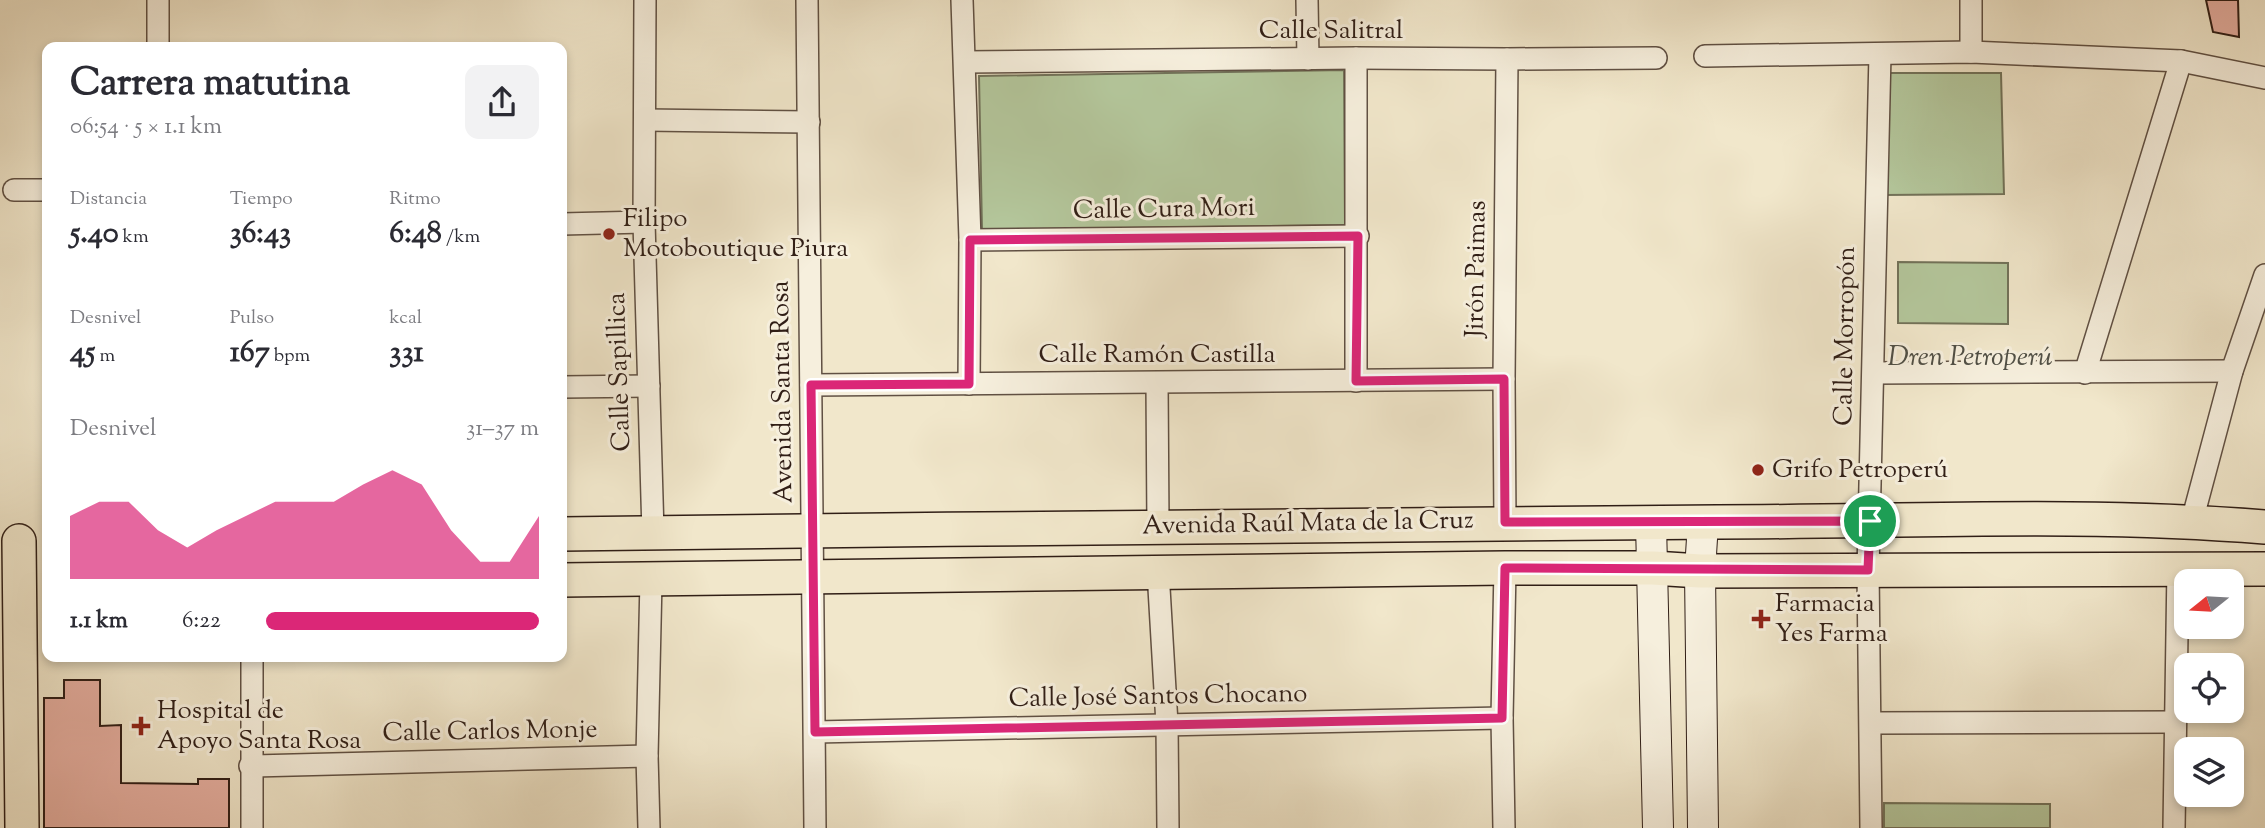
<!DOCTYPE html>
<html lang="es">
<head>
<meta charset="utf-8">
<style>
	:root { --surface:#fff; --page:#f2f2f3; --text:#2b2b33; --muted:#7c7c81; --accent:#db2777 }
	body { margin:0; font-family:"Sorts Mill Goudy",serif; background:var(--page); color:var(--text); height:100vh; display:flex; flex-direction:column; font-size:26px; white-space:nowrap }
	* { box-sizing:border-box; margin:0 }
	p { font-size:23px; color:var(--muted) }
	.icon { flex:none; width:38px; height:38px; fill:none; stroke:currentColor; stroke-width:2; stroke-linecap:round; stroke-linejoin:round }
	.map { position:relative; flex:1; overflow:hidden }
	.details { position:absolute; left:42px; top:42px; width:525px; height:620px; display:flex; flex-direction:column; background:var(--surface); border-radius:14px; box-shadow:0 4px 10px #0003 }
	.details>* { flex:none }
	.needle { width:46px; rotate:252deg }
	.buttons { position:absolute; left:2174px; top:569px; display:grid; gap:14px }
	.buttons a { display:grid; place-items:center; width:70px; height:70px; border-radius:14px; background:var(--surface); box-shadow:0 4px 10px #0003; font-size:35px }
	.pin { position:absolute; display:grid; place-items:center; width:60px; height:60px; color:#fff; margin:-30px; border:4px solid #fff; border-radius:50%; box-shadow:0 2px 7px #0007 }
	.round { display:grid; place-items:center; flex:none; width:74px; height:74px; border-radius:14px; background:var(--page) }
	.headline { display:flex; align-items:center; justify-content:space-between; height:119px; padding:0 28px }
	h1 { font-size:38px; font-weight:700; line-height:52px }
	.figures { display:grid; grid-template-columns:repeat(3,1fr); gap:10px; height:119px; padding:7px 28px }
	.figures div { display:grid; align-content:center }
	.figures b { font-size:30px; font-weight:700 }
	.figures small { font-size:19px; font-weight:400 }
	.figures p { font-size:19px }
	.chart { height:196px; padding:14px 28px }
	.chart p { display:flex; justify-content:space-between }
	.chart svg { width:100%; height:126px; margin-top:7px; fill:var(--accent); opacity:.7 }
	ul { padding:0 28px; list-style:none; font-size:23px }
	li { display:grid; grid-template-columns:112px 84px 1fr; align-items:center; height:52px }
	li i { height:18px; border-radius:9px; background:var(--accent) }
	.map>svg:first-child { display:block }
	.green { fill:#b4c79c; stroke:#727259; stroke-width:2 }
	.building { fill:#e5aea0; stroke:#301e16; stroke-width:2 }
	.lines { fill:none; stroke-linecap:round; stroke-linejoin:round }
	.street-casing { stroke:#605043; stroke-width:24 }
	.secondary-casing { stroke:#301e16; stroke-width:32 }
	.primary-casing { stroke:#301e16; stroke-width:36 }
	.street { stroke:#f6efdd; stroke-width:21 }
	.secondary { stroke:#f6efdd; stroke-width:30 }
	.primary { stroke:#f1e7cb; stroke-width:33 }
	.route-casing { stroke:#fff; stroke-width:14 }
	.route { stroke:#db2777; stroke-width:9 }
	.poi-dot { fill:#8f2418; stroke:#f6efdd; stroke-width:2.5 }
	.labels { text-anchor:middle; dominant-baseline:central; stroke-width:6; stroke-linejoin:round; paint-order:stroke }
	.street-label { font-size:26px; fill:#301e16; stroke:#f6efdd }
	.poi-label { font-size:26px; fill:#301e16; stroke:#f6efdd; text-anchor:start }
	.water-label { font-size:28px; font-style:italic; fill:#504f45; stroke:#f6efdd }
</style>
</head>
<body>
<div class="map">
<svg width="2265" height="828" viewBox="0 0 2265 828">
	<rect width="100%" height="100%" fill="#f1e7cb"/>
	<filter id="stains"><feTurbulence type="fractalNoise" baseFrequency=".00286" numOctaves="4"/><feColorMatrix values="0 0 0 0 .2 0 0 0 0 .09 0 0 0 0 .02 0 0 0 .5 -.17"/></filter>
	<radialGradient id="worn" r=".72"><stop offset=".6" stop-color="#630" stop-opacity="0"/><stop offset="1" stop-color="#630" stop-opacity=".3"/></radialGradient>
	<g class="green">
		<path d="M1344 70 1345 225 982 230 979 76Z"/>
		<path d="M1888 73H2001L2004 194 1885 195Z"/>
		<path d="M1898 262 2008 263V324L1898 323Z"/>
		<path d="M1884 803 2050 804V828H1884Z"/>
	</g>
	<g class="building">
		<path d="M2206 0H2238L2239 37 2213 32Z"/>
		<path d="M64 680H100V726L121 725V783L198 784V779H229V828H44V698H64Z"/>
	</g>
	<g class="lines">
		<defs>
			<g id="street">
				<path d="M158 0V47"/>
				<path d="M645 0 644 222 653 533"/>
				<path d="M807 0 815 828"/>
				<path d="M962 0 970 240 969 384"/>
				<path d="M1307 0 1308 59"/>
				<path d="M1971 0V52"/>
				<path d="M1705 56 1971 52 2181 61 2265 78"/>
				<path d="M1356 58V381"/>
				<path d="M965 62 1356 58 1507 59 1656 58"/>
				<path d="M645 120 809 122"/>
				<path d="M14 190H47"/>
				<path d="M562 224 644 222"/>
				<path d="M970 240 1358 236"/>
				<path d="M1874 373 2232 371"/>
				<path d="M2085 373 2181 61"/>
				<path d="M1157 383 1158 526"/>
				<path d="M811 385 1504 379"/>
				<path d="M562 387 649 386"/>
				<path d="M2192 521 2232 371 2265 275"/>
				<path d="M1505 522 1504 379 1507 59"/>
				<path d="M1158 571 1167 724 1168 828"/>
				<path d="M1872 723 2174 722"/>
				<path d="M815 732 1502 718"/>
				<path d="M250 766 647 756"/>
				<path d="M252 828V656"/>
				<path d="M649 828 647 756 651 580"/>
				<path d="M1504 828 1502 718 1505 568"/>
				<path d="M1871 828 1868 570 1880 54"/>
				<path d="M2174 828 2178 568"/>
			</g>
			<g id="secondary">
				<path d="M1651 523 1658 828"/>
				<path d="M1703 828 1700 571 1703 522"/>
			</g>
			<g id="primary">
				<path d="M562 534C947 530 1332 523 1717 522 1900 522 2083 512 2265 527"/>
				<path d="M19 541 22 828"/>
				<path d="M562 580 1505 568H1653L1700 571 2265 569"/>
			</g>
		</defs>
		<use href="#street" class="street-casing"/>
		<use href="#secondary" class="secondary-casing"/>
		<use href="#primary" class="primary-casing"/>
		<use href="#street" class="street"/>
		<use href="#secondary" class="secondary"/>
		<use href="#primary" class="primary"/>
	</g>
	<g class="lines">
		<defs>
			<path id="route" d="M1358 236 1356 381 1504 379 1505 522 1870 521 1868 570 1505 568 1502 718 815 732 811 385 969 384 970 240Z"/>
		</defs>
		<use href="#route" class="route-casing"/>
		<use href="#route" class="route"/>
	</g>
	<g class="poi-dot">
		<circle cx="609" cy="234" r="7"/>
		<circle cx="1758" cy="470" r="7"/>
		<path d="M1757.5 608.5h7v7h7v7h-7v7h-7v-7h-7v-7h7z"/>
		<path d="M137.5 715.5h7v7h7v7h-7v7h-7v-7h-7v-7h7z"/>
	</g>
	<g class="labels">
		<g class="street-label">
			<text x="1331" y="31">Calle Salitral</text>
			<text transform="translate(1164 210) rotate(-1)">Calle Cura Mori</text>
			<text transform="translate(1477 269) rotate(-89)">Jirón Paimas</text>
			<text transform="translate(1846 336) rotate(-89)">Calle Morropón</text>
			<text x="1157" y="355">Calle Ramón Castilla</text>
			<text transform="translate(620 372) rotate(-92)">Calle Sapillica</text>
			<text transform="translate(783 392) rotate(-91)">Avenida Santa Rosa</text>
			<text transform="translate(1308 524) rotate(-1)">Avenida Raúl Mata de la Cruz</text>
			<text transform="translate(1158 697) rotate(-1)">Calle José Santos Chocano</text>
			<text transform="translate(490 732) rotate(-1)">Calle Carlos Monje</text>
		</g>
		<g class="poi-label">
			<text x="623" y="219">Filipo<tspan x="623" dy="30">Motoboutique Piura</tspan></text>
			<text x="1772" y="470">Grifo Petroperú</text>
			<text x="1775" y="604">Farmacia<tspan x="1775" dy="30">Yes Farma</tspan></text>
			<text x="157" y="711">Hospital de<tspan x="157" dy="30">Apoyo Santa Rosa</tspan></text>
		</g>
		<g class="water-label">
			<text x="1970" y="358">Dren Petroperú</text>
		</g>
	</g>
	<rect width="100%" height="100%" filter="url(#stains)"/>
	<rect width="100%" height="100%" fill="url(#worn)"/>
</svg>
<div class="buttons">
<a><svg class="needle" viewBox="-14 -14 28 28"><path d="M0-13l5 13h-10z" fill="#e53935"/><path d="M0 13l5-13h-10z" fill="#7c7c81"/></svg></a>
<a><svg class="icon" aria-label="locate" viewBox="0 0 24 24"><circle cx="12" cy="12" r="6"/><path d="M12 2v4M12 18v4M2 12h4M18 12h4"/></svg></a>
<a><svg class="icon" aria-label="layers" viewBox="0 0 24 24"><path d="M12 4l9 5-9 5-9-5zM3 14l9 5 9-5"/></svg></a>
</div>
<div class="pin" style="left:1870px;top:521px;background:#1e9e55"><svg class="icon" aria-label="arrive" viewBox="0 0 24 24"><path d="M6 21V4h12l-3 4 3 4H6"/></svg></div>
<section class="details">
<div class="headline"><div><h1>Carrera matutina</h1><p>06:54 · 5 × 1.1 km</p></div><a class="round"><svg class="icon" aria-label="share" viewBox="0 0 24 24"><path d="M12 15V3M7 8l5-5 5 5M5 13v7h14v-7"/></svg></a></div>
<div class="figures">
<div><p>Distancia</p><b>5.40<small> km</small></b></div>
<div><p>Tiempo</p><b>36:43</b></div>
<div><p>Ritmo</p><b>6:48<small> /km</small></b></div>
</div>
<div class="figures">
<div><p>Desnivel</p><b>45<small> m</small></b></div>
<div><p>Pulso</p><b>167<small> bpm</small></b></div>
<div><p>kcal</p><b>331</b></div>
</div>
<div class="chart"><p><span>Desnivel</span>31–37 m</p>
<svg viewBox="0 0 160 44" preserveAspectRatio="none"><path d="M0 44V22L10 17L20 17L30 27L40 33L50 27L60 22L70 17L80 17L90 17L100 11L110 6L120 11L130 27L140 38L150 38L160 22V44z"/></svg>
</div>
<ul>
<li><b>1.1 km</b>6:22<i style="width:100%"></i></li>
</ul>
</section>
</div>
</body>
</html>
